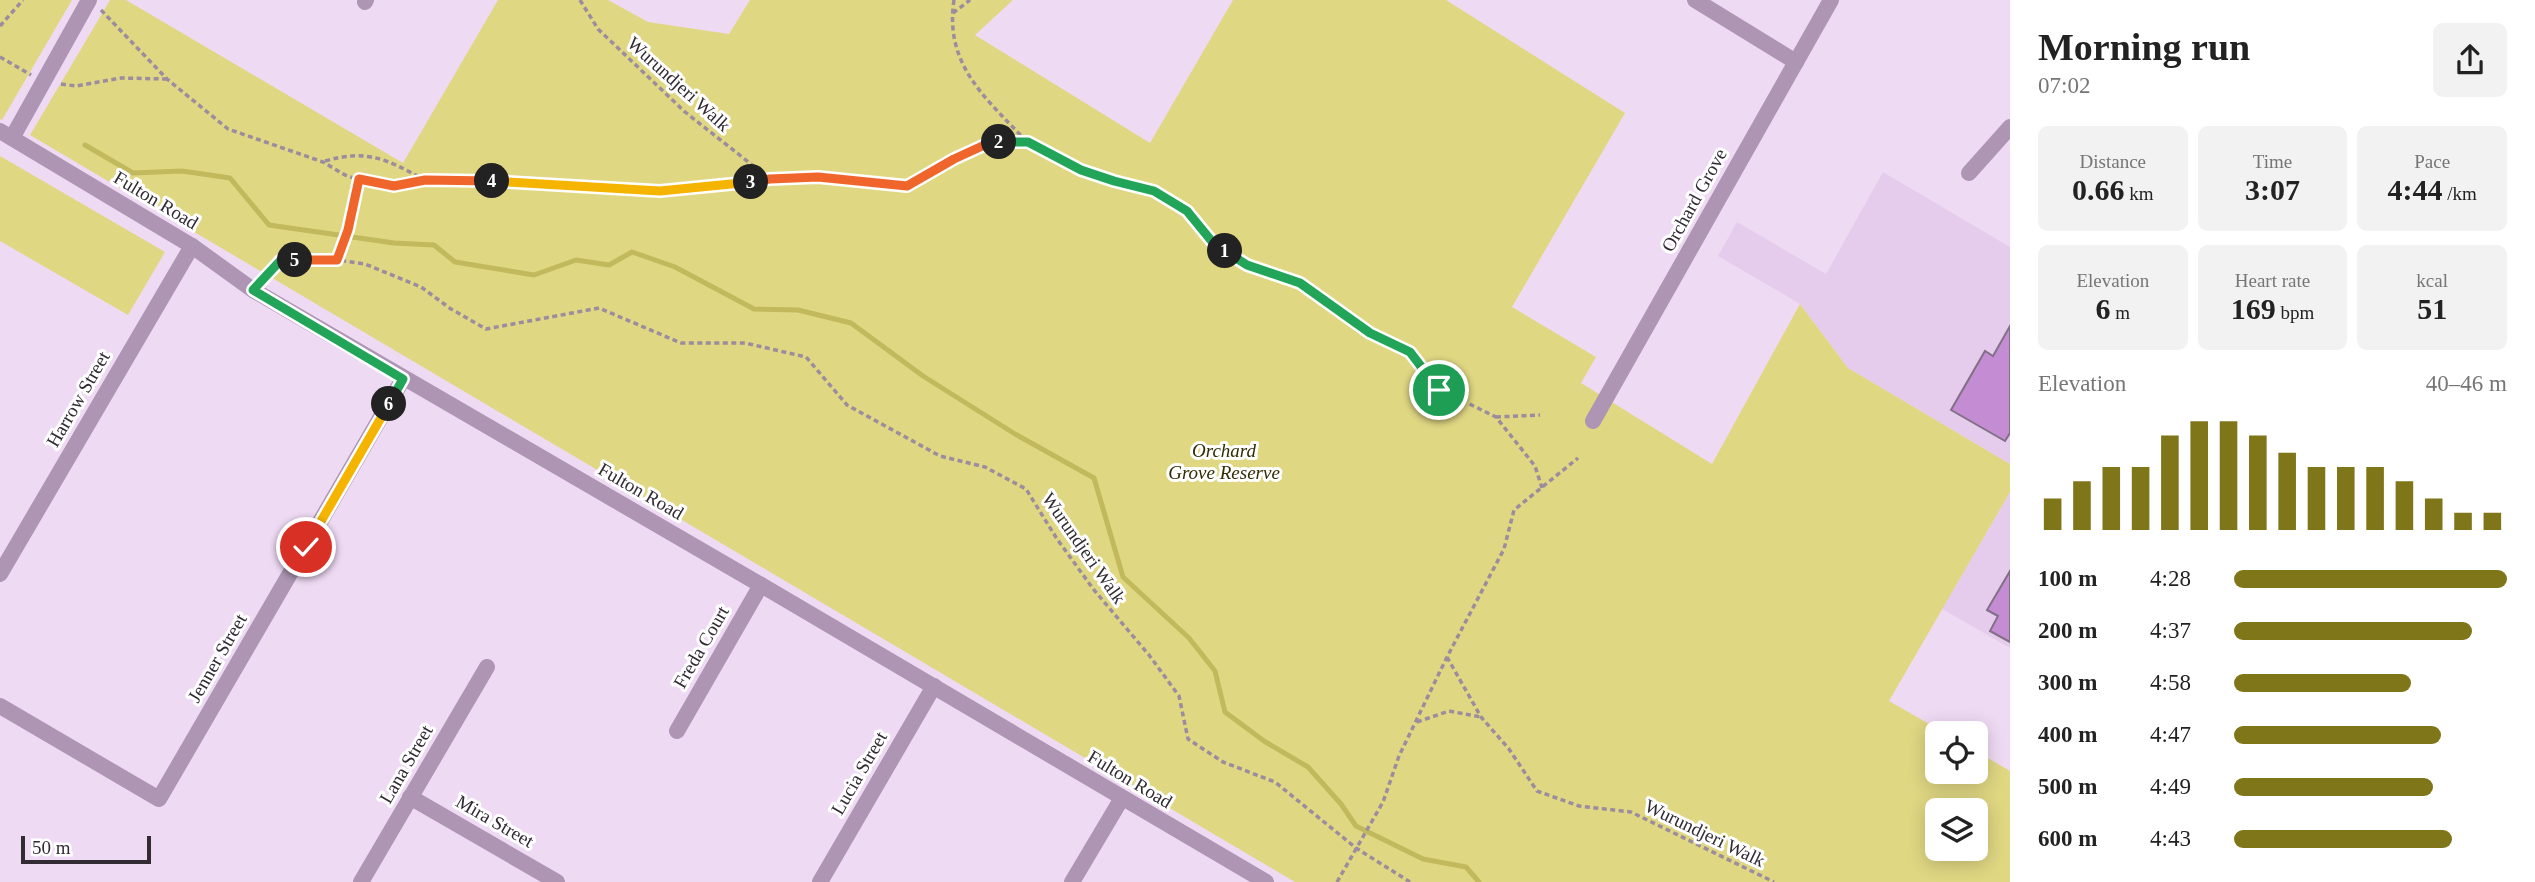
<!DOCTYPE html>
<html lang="en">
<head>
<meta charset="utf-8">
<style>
	:root { --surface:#fff; --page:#f2f2f2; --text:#222; --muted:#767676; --accent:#7f7519 }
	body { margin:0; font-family:Georgia,serif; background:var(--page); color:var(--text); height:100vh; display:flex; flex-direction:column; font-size:26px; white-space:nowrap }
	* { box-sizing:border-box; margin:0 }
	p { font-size:23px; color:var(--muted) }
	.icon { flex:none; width:38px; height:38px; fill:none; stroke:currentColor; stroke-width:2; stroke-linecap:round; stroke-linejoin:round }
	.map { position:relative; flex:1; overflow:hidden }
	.details { display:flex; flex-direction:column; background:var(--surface); width:525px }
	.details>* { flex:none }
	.buttons { position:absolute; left:1925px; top:721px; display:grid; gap:14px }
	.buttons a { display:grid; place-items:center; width:63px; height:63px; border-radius:10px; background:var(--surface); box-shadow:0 4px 18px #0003; font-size:35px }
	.scale { position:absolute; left:21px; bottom:18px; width:130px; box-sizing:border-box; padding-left:7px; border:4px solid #322b34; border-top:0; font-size:19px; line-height:24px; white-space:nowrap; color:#322b34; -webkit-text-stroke:5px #fff; paint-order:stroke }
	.pin { position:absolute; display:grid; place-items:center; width:60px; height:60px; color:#fff; margin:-30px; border:4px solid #fff; border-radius:50%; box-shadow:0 2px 7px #0007 }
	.km { position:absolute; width:35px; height:35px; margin:-18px; border-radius:50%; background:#222; color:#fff; font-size:19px; line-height:35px; text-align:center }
	.round { display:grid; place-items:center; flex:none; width:74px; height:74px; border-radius:10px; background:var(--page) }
	.headline { display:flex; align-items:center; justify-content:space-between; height:119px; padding:0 28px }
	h1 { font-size:38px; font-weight:700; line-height:52px }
	.stats { display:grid; grid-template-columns:repeat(3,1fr); gap:10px; height:119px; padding:7px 28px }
	.stats div { display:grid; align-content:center; border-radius:10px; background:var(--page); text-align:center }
	.stats b { font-size:30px; font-weight:700 }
	.stats small { font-size:19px; font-weight:400 }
	.stats p { font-size:19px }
	.chart { height:196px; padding:14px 28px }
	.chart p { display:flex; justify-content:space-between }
	.chart svg { width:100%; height:126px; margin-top:7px; stroke:var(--accent); stroke-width:6 }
	ul { padding:0 28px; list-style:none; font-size:23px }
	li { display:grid; grid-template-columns:112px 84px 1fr; align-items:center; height:52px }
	li i { height:18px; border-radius:9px; background:var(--accent) }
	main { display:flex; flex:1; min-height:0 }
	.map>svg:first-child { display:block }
	.built { fill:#e5ccec }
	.green { fill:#e0d783; fill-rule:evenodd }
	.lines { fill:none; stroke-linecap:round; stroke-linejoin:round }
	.stream { stroke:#c2b85c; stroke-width:5 }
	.building { fill:#c48dd3; stroke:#817086; stroke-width:2 }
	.path { stroke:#9b8c9e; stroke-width:3.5; stroke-dasharray:5 3.5; stroke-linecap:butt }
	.minor { stroke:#ad95b3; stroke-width:16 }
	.split-1-casing { stroke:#fff; stroke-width:14 }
	.split-2-casing { stroke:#fff; stroke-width:14 }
	.split-3-casing { stroke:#fff; stroke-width:14 }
	.split-4-casing { stroke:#fff; stroke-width:14 }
	.split-5-casing { stroke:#fff; stroke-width:14 }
	.split-6-casing { stroke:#fff; stroke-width:14 }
	.split-7-casing { stroke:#fff; stroke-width:14 }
	.split-1 { stroke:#22a559; stroke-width:9 }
	.split-2 { stroke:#22a559; stroke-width:9 }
	.split-3 { stroke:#f0652b; stroke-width:9 }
	.split-4 { stroke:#f5b400; stroke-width:9 }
	.split-5 { stroke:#f0652b; stroke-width:9 }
	.split-6 { stroke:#22a559; stroke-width:9 }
	.split-7 { stroke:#f5b400; stroke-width:9 }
	.labels { text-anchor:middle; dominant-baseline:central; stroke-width:6; stroke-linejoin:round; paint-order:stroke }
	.street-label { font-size:19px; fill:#322b34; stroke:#fff }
	.park-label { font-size:19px; font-style:italic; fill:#322d04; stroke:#fff }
</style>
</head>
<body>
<main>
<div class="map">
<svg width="2010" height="882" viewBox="0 0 2010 882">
	<rect width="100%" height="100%" fill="#efdaf4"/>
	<g class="built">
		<path d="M1883 172 2010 247V464L1848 368 1800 304 1718 256 1737 222 1826 274Z"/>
		<path d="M2010 492V648L1942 609Z"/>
	</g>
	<g class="green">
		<path d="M0 0H72L2 120 0 119Z"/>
		<path d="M110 0H126L403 163 498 0H608L648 22 729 34 750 0H1013L975 35 1150 143 1233 0H1446L1625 113 1512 307 1596 357 1581 383 1712 464 1800 304 1848 368 2010 464V492L1889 701 1945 733H1937V772H1976V751L2010 771V882H1295L30 135ZM1937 810H1976V849H1937Z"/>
		<path d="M0 156 165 252 128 315 0 241Z"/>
	</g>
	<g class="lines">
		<path class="stream" d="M85 145 133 173 182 171 230 178 269 225 394 243 434 245 455 262 534 275 576 260 609 265 632 252 675 267 754 309 798 310 851 323 923 376 1015 434 1094 478 1123 577 1189 638 1215 671 1225 712 1264 741 1308 767 1341 804 1356 826 1423 859 1466 867 1479 882"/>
	</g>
	<g class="building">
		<path d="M2010 326V433L2005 441 1951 410 1985 351 1993 356Z"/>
		<path d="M2010 571V642L1990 631 1998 616 1987 610Z"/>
	</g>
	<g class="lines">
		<g class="path">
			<path d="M580 0 598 29 685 112 770 179"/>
			<path d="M954 0C944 66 987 99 1028 143"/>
			<path d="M101 10 167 79 228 129 323 162 345 175 368 183 394 186 425 180 517 181 660 191 735 185 770 179 818 177 907 186 991 142 1028 143 1081 170 1114 181 1155 191 1187 211 1215 244 1247 265 1300 283 1370 333 1410 351 1439 389 1496 417 1535 466 1542 488"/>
			<path d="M953 13 970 0"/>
			<path d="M0 26 23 0"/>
			<path d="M0 57 31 75"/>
			<path d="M61 84 76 86 121 78 167 79"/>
			<path d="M325 161C367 149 386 159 423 179"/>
			<path d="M337 260 348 230 359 179"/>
			<path d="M264 278 281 260H337L365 264 421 287 451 309 486 329 599 308 681 343H745L806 357 847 405 940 456 985 467 1026 489 1057 539 1094 590 1149 655 1179 696 1188 739 1223 762 1275 782 1356 848 1410 882"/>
			<path d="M1496 417 1540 415"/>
			<path d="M1447 657 1481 717 1509 749 1537 791 1579 806 1631 812 1774 882"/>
			<path d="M1417 722 1449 711 1481 717"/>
			<path d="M1337 882 1383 802 1399 756 1447 657 1504 549 1514 510 1578 458"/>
		</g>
		<g class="minor">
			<path d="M1695 0 1796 62"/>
			<path d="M365 2 366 0"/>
			<path d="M0 131 192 246 253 290 761 585 1266 882"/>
			<path d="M12 138 89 0"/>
			<path d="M1969 173 2010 127"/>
			<path d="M1593 421 1831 0"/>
			<path d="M0 574 192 246"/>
			<path d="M0 706 159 799 403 379"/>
			<path d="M677 731 761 585"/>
			<path d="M410 797 557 882"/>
			<path d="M361 882 487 667"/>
			<path d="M820 882 934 686"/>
			<path d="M1072 882 1122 798"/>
		</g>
	</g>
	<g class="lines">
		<defs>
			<path id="split-1" d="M1225 251 1247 265 1300 283 1370 333 1410 352 1439 390"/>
			<path id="split-2" d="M999 142H1028L1081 170 1114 181 1154 191 1187 211 1214 244 1225 251"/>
			<path id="split-3" d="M751 182 770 179 818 177 907 186 954 159 991 142H999"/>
			<path id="split-4" d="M492 181 660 191 751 182"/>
			<path id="split-5" d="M295 260H337L348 230 359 179 394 186 425 180 492 181"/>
			<path id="split-6" d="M295 260H281L253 290 403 379 389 404"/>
			<path id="split-7" d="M306 547 389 404"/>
		</defs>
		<use href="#split-1" class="split-1-casing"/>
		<use href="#split-2" class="split-2-casing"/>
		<use href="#split-3" class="split-3-casing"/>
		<use href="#split-4" class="split-4-casing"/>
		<use href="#split-5" class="split-5-casing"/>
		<use href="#split-6" class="split-6-casing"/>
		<use href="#split-7" class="split-7-casing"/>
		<use href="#split-1" class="split-1"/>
		<use href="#split-2" class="split-2"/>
		<use href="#split-3" class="split-3"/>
		<use href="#split-4" class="split-4"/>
		<use href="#split-5" class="split-5"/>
		<use href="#split-6" class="split-6"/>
		<use href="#split-7" class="split-7"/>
	</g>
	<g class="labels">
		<g class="street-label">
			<text transform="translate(679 84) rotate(42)">Wurundjeri Walk</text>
			<text transform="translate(156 200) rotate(31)">Fulton Road</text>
			<text transform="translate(1694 200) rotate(-61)">Orchard Grove</text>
			<text transform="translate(78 399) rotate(-60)">Harrow Street</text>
			<text transform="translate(641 491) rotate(30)">Fulton Road</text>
			<text transform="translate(1084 548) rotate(55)">Wurundjeri Walk</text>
			<text transform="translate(701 647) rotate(-60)">Freda Court</text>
			<text transform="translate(217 658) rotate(-60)">Jenner Street</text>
			<text transform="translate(406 764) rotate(-60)">Lana Street</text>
			<text transform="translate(859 773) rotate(-60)">Lucia Street</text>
			<text transform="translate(1130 779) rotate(31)">Fulton Road</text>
			<text transform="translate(495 821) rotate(30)">Mira Street</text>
			<text transform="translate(1705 833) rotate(26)">Wurundjeri Walk</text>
		</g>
		<g class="park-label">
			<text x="1224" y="450">Orchard<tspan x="1224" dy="22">Grove Reserve</tspan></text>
		</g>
	</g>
</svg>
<div class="buttons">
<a><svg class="icon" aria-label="locate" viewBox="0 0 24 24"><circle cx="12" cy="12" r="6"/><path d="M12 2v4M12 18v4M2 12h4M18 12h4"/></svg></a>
<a><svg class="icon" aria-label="layers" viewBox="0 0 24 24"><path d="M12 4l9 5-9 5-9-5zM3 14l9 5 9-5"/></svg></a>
</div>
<div class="scale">50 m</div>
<div class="pin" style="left:1439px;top:390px;background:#1e9e55"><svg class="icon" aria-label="arrive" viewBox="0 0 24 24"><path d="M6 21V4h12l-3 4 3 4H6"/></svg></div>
<div class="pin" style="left:306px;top:547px;background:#d93025"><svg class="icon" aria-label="check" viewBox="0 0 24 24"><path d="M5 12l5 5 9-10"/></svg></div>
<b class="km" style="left:1225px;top:251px">1</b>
<b class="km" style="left:999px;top:142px">2</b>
<b class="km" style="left:751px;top:182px">3</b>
<b class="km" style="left:492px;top:181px">4</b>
<b class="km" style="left:295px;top:260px">5</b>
<b class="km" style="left:389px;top:404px">6</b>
</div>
<section class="details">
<div class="headline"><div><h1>Morning run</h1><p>07:02</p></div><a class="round"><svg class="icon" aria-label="share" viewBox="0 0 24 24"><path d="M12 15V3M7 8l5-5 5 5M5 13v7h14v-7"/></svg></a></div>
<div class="stats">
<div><p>Distance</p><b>0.66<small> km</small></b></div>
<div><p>Time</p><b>3:07</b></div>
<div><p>Pace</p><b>4:44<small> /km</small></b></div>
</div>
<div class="stats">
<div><p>Elevation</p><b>6<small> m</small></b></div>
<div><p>Heart rate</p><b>169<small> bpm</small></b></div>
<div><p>kcal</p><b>51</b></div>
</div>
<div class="chart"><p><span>Elevation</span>40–46 m</p>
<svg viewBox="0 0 160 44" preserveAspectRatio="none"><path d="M5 44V33M15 44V27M25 44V22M35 44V22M45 44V11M55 44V6M65 44V6M75 44V11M85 44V17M95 44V22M105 44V22M115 44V22M125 44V27M135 44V33M145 44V38M155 44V38"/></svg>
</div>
<ul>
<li><b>100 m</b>4:28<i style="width:100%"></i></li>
<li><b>200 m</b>4:37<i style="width:87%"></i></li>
<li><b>300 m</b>4:58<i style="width:65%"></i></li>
<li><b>400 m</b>4:47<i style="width:76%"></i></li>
<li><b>500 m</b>4:49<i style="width:73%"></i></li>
<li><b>600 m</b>4:43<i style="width:80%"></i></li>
</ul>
</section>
</main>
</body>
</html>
